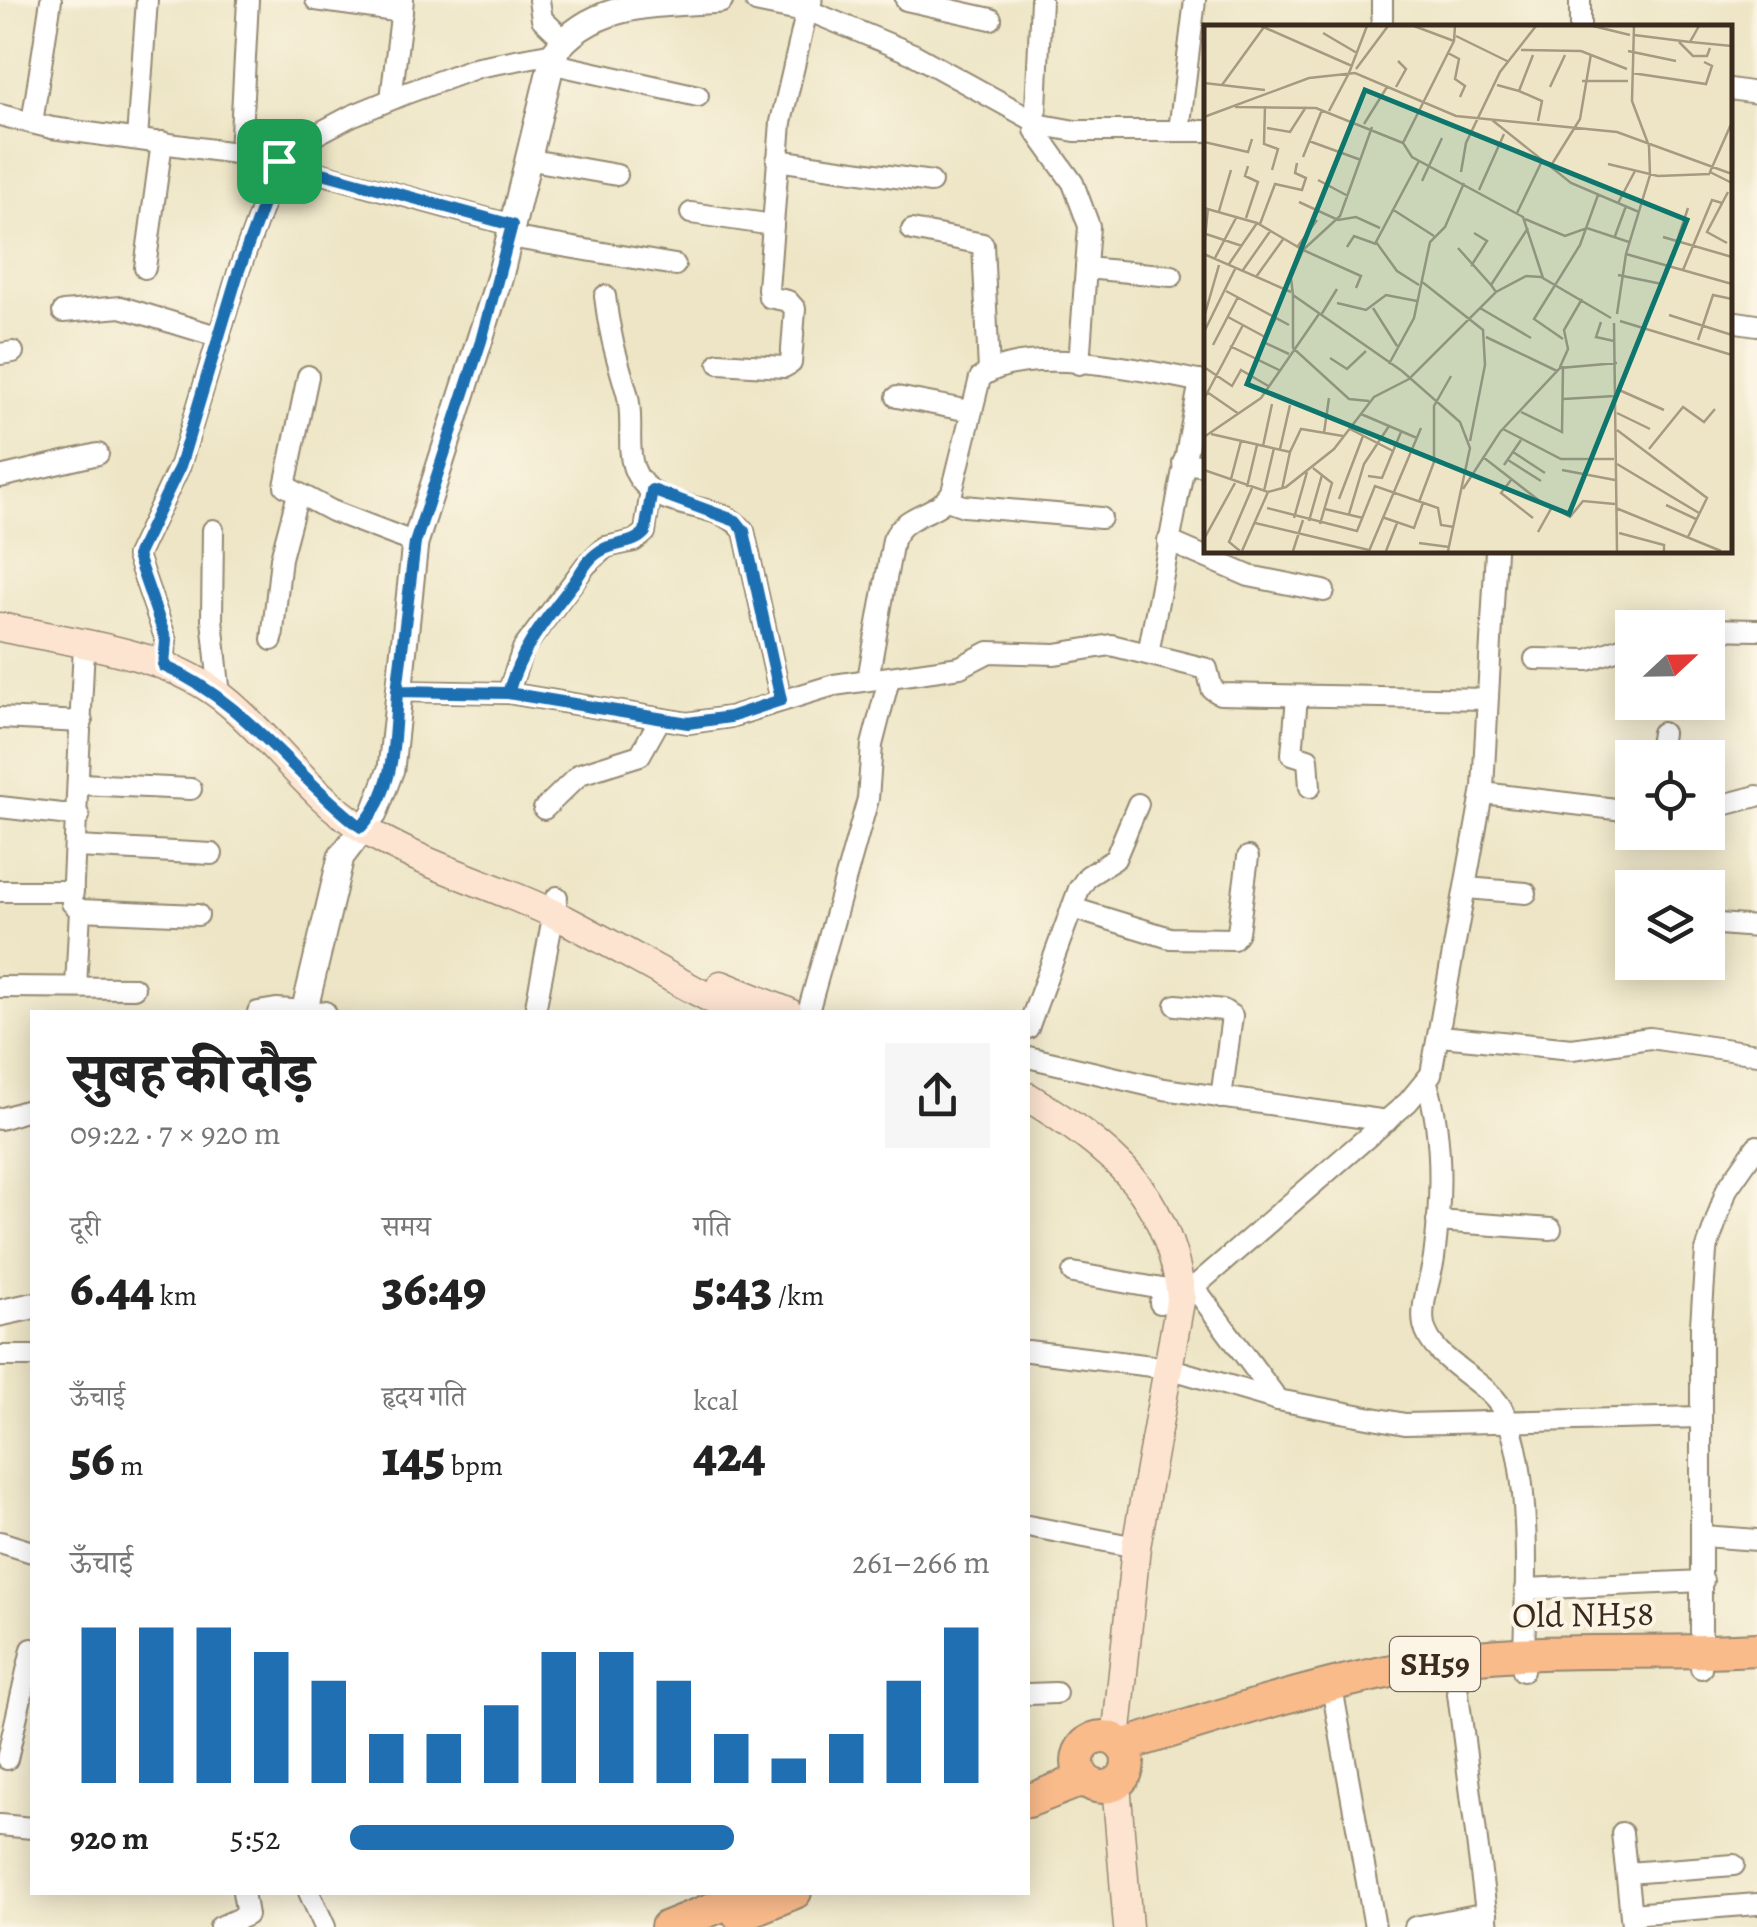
<!DOCTYPE html>
<html lang="hi">
<head>
<meta charset="utf-8">
<style>
	:root { --surface:#fff; --page:#f6f6f6; --text:#222; --muted:#767676; --accent:#1f6fb2 }
	body { margin:0; font-family:Alegreya,"Noto Serif Devanagari",serif; background:var(--page); color:var(--text); height:100vh; display:flex; flex-direction:column; font-size:38px; white-space:nowrap }
	* { box-sizing:border-box; margin:0 }
	p { font-size:32px; color:var(--muted) }
	.icon { flex:none; width:55px; height:55px; fill:none; stroke:currentColor; stroke-width:2; stroke-linecap:round; stroke-linejoin:round }
	.map { position:relative; flex:1; overflow:hidden }
	.panel { position:absolute; left:30px; top:1010px; width:1000px; height:885px; display:flex; flex-direction:column; background:var(--surface); border-radius:0px; box-shadow:0 5px 25px #0003 }
	.panel>* { flex:none }
	.needle { width:65px; rotate:68deg }
	.controls { position:absolute; left:1615px; top:610px; display:grid; gap:20px }
	.controls a { display:grid; place-items:center; width:110px; height:110px; border-radius:0px; background:var(--surface); box-shadow:0 5px 25px #0003; font-size:50px }
	.pin { position:absolute; display:grid; place-items:center; width:85px; height:85px; color:#fff; margin:-42px; border-radius:20px; box-shadow:0 5px 15px #0006 }
	.round { display:grid; place-items:center; flex:none; width:105px; height:105px; border-radius:0px; background:var(--page) }
	.overview { display:flex; align-items:center; justify-content:space-between; height:170px; padding:0 40px }
	h1 { font-size:55px; font-weight:800; line-height:75px }
	.metrics { display:grid; grid-template-columns:repeat(3,1fr); gap:15px; height:170px; padding:10px 40px }
	.metrics div { display:grid; align-content:center }
	.metrics b { font-size:50px; font-weight:800 }
	.metrics small { font-size:28px; font-weight:400 }
	.metrics p { font-size:28px }
	.chart { height:280px; padding:20px 40px }
	.chart p { display:flex; justify-content:space-between }
	.chart svg { width:100%; height:180px; margin-top:10px; stroke:var(--accent); stroke-width:6 }
	ul { padding:0 40px; list-style:none; font-size:32px }
	li { display:grid; grid-template-columns:160px 120px 1fr; align-items:center; height:75px }
	li i { height:25px; border-radius:12px; background:var(--accent) }
	.map>svg:first-child { display:block }
	.lines { fill:none; stroke-linecap:round; stroke-linejoin:round }
	.minor-casing { stroke:#948872; stroke-width:24 }
	.tertiary-casing { stroke:#948872; stroke-width:29 }
	.secondary-casing { stroke:#948872; stroke-width:31 }
	.primary-casing { stroke:#948872; stroke-width:36 }
	.minor { stroke:#fff; stroke-width:20 }
	.tertiary { stroke:#fff; stroke-width:25 }
	.secondary { stroke:#fde4d1; stroke-width:28 }
	.primary { stroke:#fabb8b; stroke-width:32 }
	.route-casing { stroke:#fff; stroke-width:20 }
	.route { stroke:#1f6fb2; stroke-width:12 }
	.labels { text-anchor:middle; dominant-baseline:central; stroke-width:8; stroke-linejoin:round; paint-order:stroke }
	.shield { fill:#fcf5e5; stroke:#75675a; stroke-width:2.5 }
	.shield-label { font-size:32px; font-weight:bold; fill:#3b2a1e }
	.street-label { font-size:35px; fill:#3b2a1e; stroke:#fcf5e5 }
	.inset-road { fill:none; stroke:#a69a82; stroke-width:2.5 }
	.view { fill:#0f766e; fill-opacity:0.15; stroke:#0f766e; stroke-width:5 }
	.inset-edge { fill:none; stroke:#3b2a1e; stroke-width:5 }
</style>
</head>
<body>
<div class="map">
<svg width="1757" height="1927" viewBox="0 0 1757 1927">
	<rect width="100%" height="100%" fill="#fcf5e5"/>
	<filter id="ink" filterUnits="userSpaceOnUse"><feTurbulence type="fractalNoise" baseFrequency=".01" numOctaves="2"/><feDisplacementMap in="SourceGraphic" scale="20" xChannelSelector="R" yChannelSelector="G"/><feConvolveMatrix kernelMatrix="1 2 1 2 8 2 1 2 1" color-interpolation-filters="sRGB"/></filter>
	<filter id="wash" filterUnits="userSpaceOnUse"><feTurbulence type="fractalNoise" baseFrequency=".0048" numOctaves="4" result="noise"/><feDisplacementMap in="SourceGraphic" scale="40" xChannelSelector="R" yChannelSelector="G"/><feGaussianBlur stdDeviation="2.25" result="paint"/><feColorMatrix in="noise" values="0 0 0 0 0 0 0 0 0 0 0 0 0 0 0 0 0 1.4 0 .05"/><feComposite in="paint" operator="in"/></filter>
	<g filter="url(#wash)">
		<rect width="100%" height="100%" fill="#ede5c5"/>
	</g>
	<g filter="url(#ink)">
		<g class="lines">
			<defs>
				<g id="minor">
					<path d="M316 0 402 12"/>
					<path d="M539 0 542 19 563 39"/>
					<path d="M906 0 991 19"/>
					<path d="M1041 0 1035 130 1073 183 1089 226 1079 364"/>
					<path d="M1580 0V28"/>
					<path d="M1382 28V0"/>
					<path d="M550 63 698 96"/>
					<path d="M1730 89 1757 93"/>
					<path d="M391 99 403 0"/>
					<path d="M0 115 52 128 257 156 511 225"/>
					<path d="M32 123 51 0"/>
					<path d="M1179 131 1195 0"/>
					<path d="M137 139 147 0"/>
					<path d="M240 153 248 0"/>
					<path d="M526 159 617 175"/>
					<path d="M777 160 931 182"/>
					<path d="M691 213 773 225"/>
					<path d="M912 230 983 244 989 371"/>
					<path d="M509 237 675 265"/>
					<path d="M145 268 162 142"/>
					<path d="M1086 268 1172 276"/>
					<path d="M605 296C609 334 617 358 627 393 638 431 614 472 660 496 686 510 725 506 744 531L781 700"/>
					<path d="M63 312 121 307 220 337"/>
					<path d="M1730 321 1757 325"/>
					<path d="M0 354 13 352"/>
					<path d="M719 363 784 367 791 363 795 309 788 301 769 297 768 289 781 122 807 10 913 54 1042 125 1075 131H1207"/>
					<path d="M308 376 285 486 332 511 415 543"/>
					<path d="M897 397 970 411"/>
					<path d="M1183 463 1207 466"/>
					<path d="M0 477 98 454"/>
					<path d="M947 500 964 506 1101 518"/>
					<path d="M213 530 212 619 220 696"/>
					<path d="M1168 541 1249 576 1324 591"/>
					<path d="M1708 629 1757 630"/>
					<path d="M272 640 281 558 298 494"/>
					<path d="M1148 654 1200 381"/>
					<path d="M1535 659 1588 660 1632 644"/>
					<path d="M164 666 166 640 137 556 180 465 238 273 279 161 304 141 351 116 407 93 478 67 554 53"/>
					<path d="M868 679 893 540C905 512 937 516 952 492L980 378C1026 342 1153 372 1207 383"/>
					<path d="M397 691 508 693 688 723 730 717 834 685 960 667 989 652 1055 654 1111 645 1207 669 1212 689 1220 694 1487 699"/>
					<path d="M508 693 523 649 586 565 606 547 634 541 645 532 651 490"/>
					<path d="M1297 697 1292 754 1308 759 1310 787"/>
					<path d="M0 718 82 722"/>
					<path d="M1658 758 1662 733"/>
					<path d="M80 784 191 789"/>
					<path d="M1483 793 1632 811"/>
					<path d="M0 807 79 816"/>
					<path d="M544 809 580 774 640 755 659 721"/>
					<path d="M1708 809 1757 796"/>
					<path d="M77 847 212 854"/>
					<path d="M1467 888 1526 893"/>
					<path d="M0 891H73"/>
					<path d="M1072 908 1170 938 1233 939 1238 932 1248 857"/>
					<path d="M80 910 198 915"/>
					<path d="M1719 924 1757 927"/>
					<path d="M0 987 134 988"/>
					<path d="M76 987 80 910 72 903 84 645"/>
					<path d="M1176 1005 1223 1010 1232 1016 1221 1098"/>
					<path d="M535 1011 557 897"/>
					<path d="M258 1012 276 1009 325 1012"/>
					<path d="M808 1012 868 799 872 745 889 679"/>
					<path d="M1028 1028 1079 889 1088 876 1115 859 1138 804"/>
					<path d="M1441 1036 1572 1049 1650 1038 1757 1054"/>
					<path d="M1028 1057 1164 1089 1387 1121"/>
					<path d="M1427 1083C1444 1137 1441 1203 1434 1258 1431 1278 1420 1305 1424 1325 1431 1360 1483 1378 1501 1407 1534 1460 1526 1607 1523 1671"/>
					<path d="M0 1119 32 1109"/>
					<path d="M1437 1221 1551 1229"/>
					<path d="M1073 1273 1162 1289"/>
					<path d="M1194 1287 1278 1400"/>
					<path d="M1160 1303 1194 1287 1408 1102 1431 1074 1483 788 1496 550"/>
					<path d="M1028 1351 1168 1368 1278 1400 1405 1424 1701 1417"/>
					<path d="M0 1356H32"/>
					<path d="M1028 1526 1136 1547"/>
					<path d="M1703 1536 1757 1540"/>
					<path d="M0 1542 32 1552"/>
					<path d="M1525 1589 1703 1581"/>
					<path d="M1701 1668V1325L1706 1251 1727 1189 1757 1146"/>
					<path d="M1456 1678 1488 1927"/>
					<path d="M1331 1682 1375 1927"/>
					<path d="M1028 1694 1056 1693"/>
					<path d="M7 1759 32 1649"/>
					<path d="M0 1825 32 1828"/>
					<path d="M1622 1833 1632 1925"/>
					<path d="M1627 1873 1734 1865"/>
					<path d="M309 1892 325 1927"/>
					<path d="M1631 1914 1757 1904"/>
					<path d="M220 1927 247 1915 243 1892"/>
					<path d="M1415 1927 1487 1913"/>
				</g>
				<g id="tertiary">
					<path d="M758 0 807 10 809 0"/>
					<path d="M304 1012 341 857 374 814 391 769 415 543 500 276 554 53C594 0 658 5 720 0"/>
					<path d="M0 1313 32 1306"/>
				</g>
				<g id="secondary">
					<path d="M0 627C75 643 169 651 229 703 275 742 311 796 362 828 423 866 492 884 556 915 618 946 676 983 738 1012"/>
					<path d="M721 985 788 1012"/>
					<path d="M1028 1097C1112 1149 1168 1193 1181 1296L1136 1547 1116 1740"/>
					<path d="M1116 1784 1128 1927"/>
				</g>
				<g id="primary">
					<circle cx="1103" cy="1762" r="25"/>
					<path d="M1122 1746C1234 1712 1344 1675 1461 1659 1559 1647 1659 1655 1757 1649"/>
					<path d="M1028 1801 1084 1779"/>
					<path d="M739 1915 795 1892"/>
					<path d="M667 1927 755 1892"/>
				</g>
			</defs>
			<use href="#minor" class="minor-casing"/>
			<use href="#tertiary" class="tertiary-casing"/>
			<use href="#secondary" class="secondary-casing"/>
			<use href="#primary" class="primary-casing"/>
			<use href="#minor" class="minor"/>
			<use href="#tertiary" class="tertiary"/>
			<use href="#secondary" class="secondary"/>
			<use href="#primary" class="primary"/>
		</g>
	</g>
	<g class="lines" filter="url(#ink)">
		<defs>
			<path id="route" d="M279 161 238 273 180 466 137 556 166 640 164 666C245 701 293 775 361 827 396 790 394 739 397 691L508 693 688 723 730 717 781 700 744 531 736 521 652 490 645 532C632 547 611 541 596 554 585 562 580 575 572 585 544 621 521 649 508 693L397 691 415 543 481 341 512 225 279 161"/>
		</defs>
		<use href="#route" class="route-casing"/>
		<use href="#route" class="route"/>
	</g>
	<g class="labels">
		<rect class="shield" x="1390" y="1637" width="90" height="54" rx="8"/>
		<g class="shield-label">
			<text x="1435" y="1664">SH59</text>
		</g>
		<g class="street-label">
			<text transform="translate(1583 1614) rotate(-1)">Old NH58</text>
		</g>
	</g>
	<g transform="translate(1204 25)">
		<rect width="528" height="528" fill="#ede5c5"/>
		<path class="inset-road" d="M57 1 148 41M210 1 250 16M251 1 250 16 199 118 208 132 319 192 339 253M389 1 426 10M495 1 486 17 528 21M119 8 153 28M430 10 486 17M252 11 305 37M475 17 489 31H503L506 23M317 25 377 26 423 44M424 26 472 36M244 28 255 34 251 54 261 61 256 72M152 44 184 1M145 48 163 1M428 48 502 59 508 41 500 37M378 56H424M0 58 61 65M18 60 60 2M293 60 315 66 329 30M192 62 202 44 194 36M346 62 361 30M315 66 338 76 334 96M61 81 60 119 74 124 68 145M31 82 112 83 199 118M125 86 145 48M0 92 105 53 151 48 252 91 413 107 528 149M288 95 367 158 435 187M528 97 506 147 528 158M160 99 183 62M63 103 86 107 102 82M105 116 157 135M0 117 44 127 48 114M99 132 118 85M348 139 376 94 387 29M404 139 454 151 506 149M257 147 262 118 296 47 332 1M114 155 144 171M218 156 238 113M275 165 300 109M95 177 134 195 152 192 176 203M414 178 431 146M0 183 53 198 99 225 87 253 89 270 198 346 256 397 266 423 244 526M188 184 230 211M15 186 27 145M313 188 338 136M42 193 54 157 41 151 44 141M321 194 361 211 383 203 425 217M56 199 71 159 98 165 102 153 91 148 93 138M2 209 38 221M411 211 422 181M459 212 528 232M473 216 484 183M523 218 503 207 524 167M94 221 113 195M143 222 150 211 172 219M254 223 287 260M0 224 4 183M0 229 87 267M422 229 528 259M11 233 33 191M25 239 53 198M267 241 283 216 270 208M39 245 67 205M479 245 508 175 518 178M414 250 458 259 463 240M52 252 80 213M217 256 279 305 281 340 266 416M215 260 193 246 172 217 215 136M152 263 157 251 99 225 136 191 168 102M22 266 85 300M292 267 287 260 324 203M89 270V323L145 374 165 376M133 278 162 285 182 270 213 276M169 283 193 321M276 283 327 313M1 289 15 240M413 289 422 229 446 150 445 121 428 76 430 1M117 290 133 264M465 290 528 310M24 292 61 312M72 293 59 317 85 329M416 296 528 330M397 297 392 312 410 316M410 298 413 526M0 307 32 242M282 312 353 346M359 314 330 294 376 220 394 170M494 315 509 270 528 274M9 320 34 272M26 321 75 345M126 333 143 344 162 326M185 339 210 293 226 217 241 202 260 158M0 342 28 361 37 345 66 362M356 342 364 324 360 305 378 274M413 364 460 385M3 367 35 389M0 374 39 300M359 374 411 371M317 387 358 407 359 341M413 388 446 404M157 389 213 413M146 404 189 426M299 404 357 434H410M413 405 503 473 484 512M120 408 125 373M7 409 86 427 78 464M0 412 57 373 115 289M59 421 68 379M76 424 86 380M445 424 479 382 500 397 511 384M86 427 97 404 139 411M309 427 341 448M279 432 337 477M304 435 337 456M413 439 495 488M300 440 317 415M109 443 128 458 116 499M0 445 64 467 82 462 130 424 170 372 205 354 292 267 322 251 337 252 407 293M358 445 411 455M164 451 178 453 197 407M27 454 37 416M307 455 297 468 329 493M43 462 53 420M259 464 296 407 356 343 413 338M60 466 70 423M135 474 159 411M215 477 230 437V381L247 351M462 480 492 494M63 483 153 506 171 461 234 483 237 500 250 502M412 483 517 526M121 484 159 493M145 489 160 439 185 401M178 492 210 503 219 478M90 493 103 447M105 496 118 450M51 498 165 525M334 507 348 482 366 492 379 476 411 479M415 508 460 520V526M0 514 31 458M215 518 245 522M36 526 25 517 48 463M38 526 64 467M89 526 99 495M165 526 217 403M182 526 193 498"/>
		<path class="view" d="M161 65 483 195 365 489 43 359Z"/>
		<rect width="528" height="528" class="inset-edge"/>
	</g>
</svg>
<div class="controls">
<a><svg class="needle" viewBox="-14 -14 28 28"><path d="M0-13l5 13h-10z" fill="#e53935"/><path d="M0 13l5-13h-10z" fill="#767676"/></svg></a>
<a><svg class="icon" aria-label="locate" viewBox="0 0 24 24"><circle cx="12" cy="12" r="6"/><path d="M12 2v4M12 18v4M2 12h4M18 12h4"/></svg></a>
<a><svg class="icon" aria-label="layers" viewBox="0 0 24 24"><path d="M12 4l9 5-9 5-9-5zM3 14l9 5 9-5"/></svg></a>
</div>
<div class="pin" style="left:279px;top:161px;background:#1e9e55"><svg class="icon" aria-label="arrive" viewBox="0 0 24 24"><path d="M6 21V4h12l-3 4 3 4H6"/></svg></div>
<section class="panel">
<div class="overview"><div><h1>सुबह की दौड़</h1><p>09:22 · 7 × 920 m</p></div><a class="round"><svg class="icon" aria-label="share" viewBox="0 0 24 24"><path d="M12 15V3M7 8l5-5 5 5M5 13v7h14v-7"/></svg></a></div>
<div class="metrics">
<div><p>दूरी</p><b>6.44<small> km</small></b></div>
<div><p>समय</p><b>36:49</b></div>
<div><p>गति</p><b>5:43<small> /km</small></b></div>
</div>
<div class="metrics">
<div><p>ऊँचाई</p><b>56<small> m</small></b></div>
<div><p>हृदय गति</p><b>145<small> bpm</small></b></div>
<div><p>kcal</p><b>424</b></div>
</div>
<div class="chart"><p><span>ऊँचाई</span>261–266 m</p>
<svg viewBox="0 0 160 44" preserveAspectRatio="none"><path d="M5 44V6M15 44V6M25 44V6M35 44V12M45 44V19M55 44V32M65 44V32M75 44V25M85 44V12M95 44V12M105 44V19M115 44V32M125 44V38M135 44V32M145 44V19M155 44V6"/></svg>
</div>
<ul>
<li><b>920 m</b>5:52<i style="width:60%"></i></li>
</ul>
</section>
</div>
</body>
</html>
